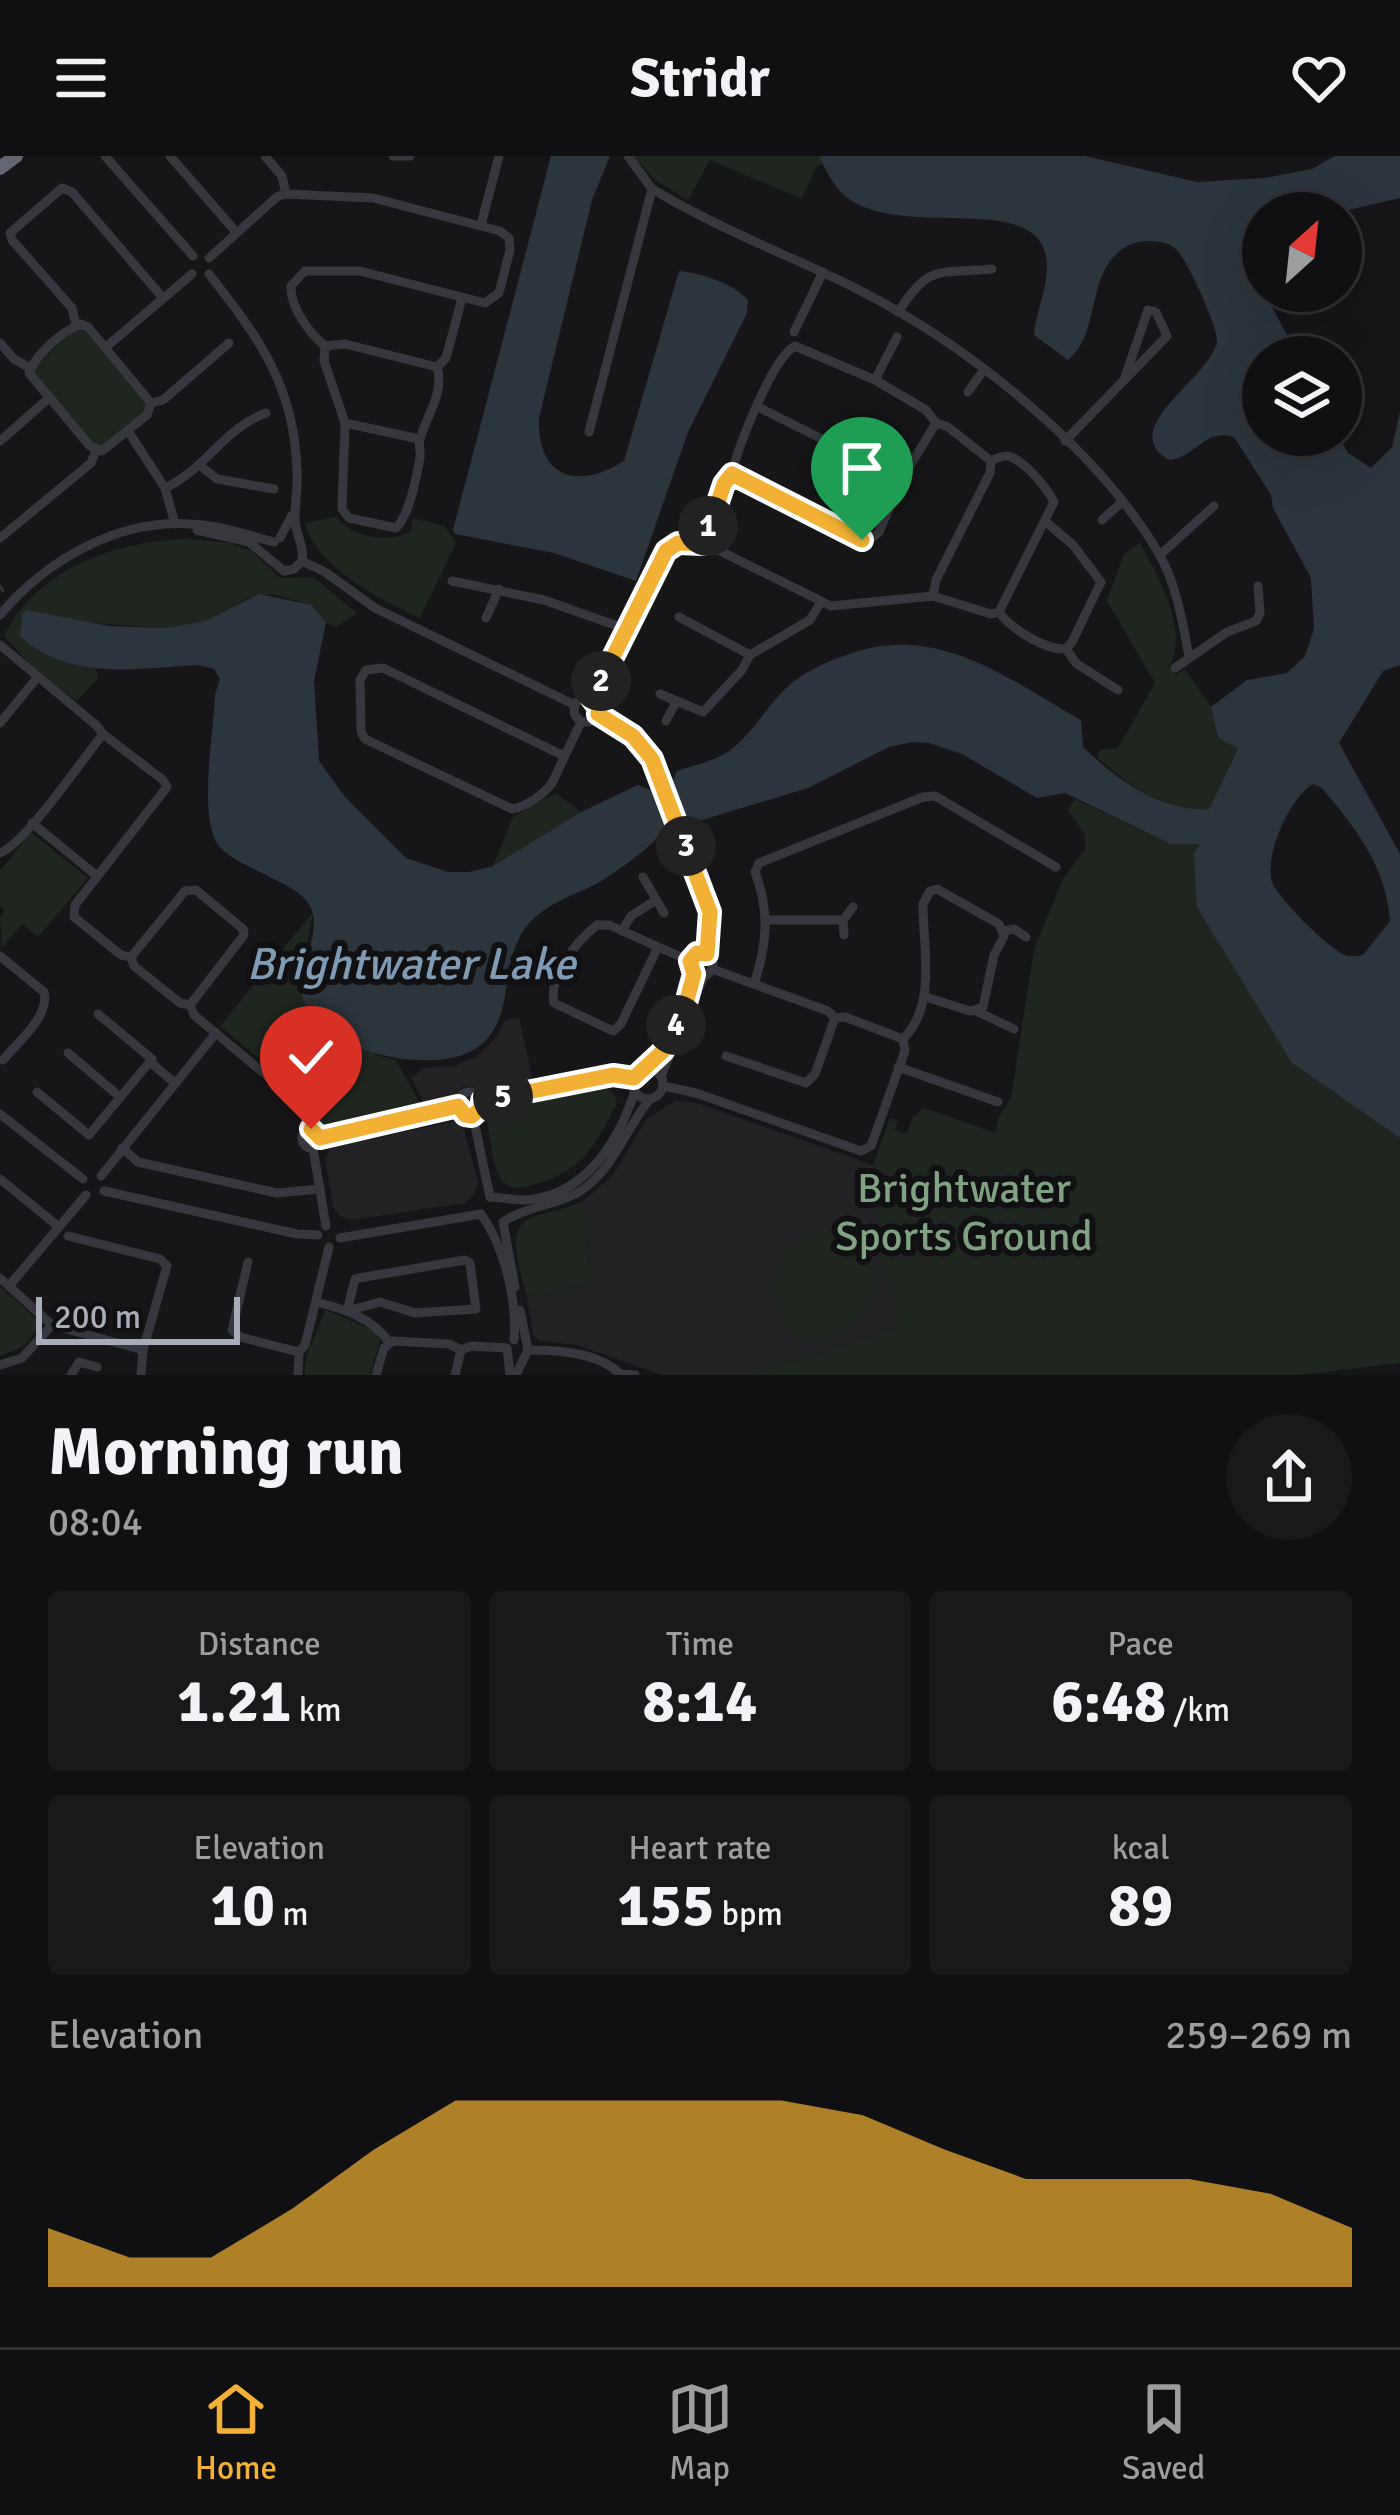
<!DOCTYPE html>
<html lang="en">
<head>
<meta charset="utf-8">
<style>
	:root { --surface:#101012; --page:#19191b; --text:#f1f3f6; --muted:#9c9d9f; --line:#303032; --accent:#f2b134 }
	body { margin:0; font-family:Signika,sans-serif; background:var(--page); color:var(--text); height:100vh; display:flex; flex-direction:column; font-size:45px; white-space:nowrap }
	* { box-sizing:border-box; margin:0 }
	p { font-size:39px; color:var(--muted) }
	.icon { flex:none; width:66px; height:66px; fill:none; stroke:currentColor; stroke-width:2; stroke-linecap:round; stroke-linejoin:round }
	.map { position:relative; height:1219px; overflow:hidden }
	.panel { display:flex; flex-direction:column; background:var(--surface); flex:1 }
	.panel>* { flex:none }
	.needle { width:78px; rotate:27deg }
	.controls { position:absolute; left:1242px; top:36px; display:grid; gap:24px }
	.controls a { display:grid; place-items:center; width:120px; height:120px; border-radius:50%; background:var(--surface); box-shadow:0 12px 48px #0002,0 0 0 3px var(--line); font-size:60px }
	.scale { position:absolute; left:36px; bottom:30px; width:204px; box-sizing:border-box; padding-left:12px; border:6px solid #a8adb8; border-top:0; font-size:33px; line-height:42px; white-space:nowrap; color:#a8adb8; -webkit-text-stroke:9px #111113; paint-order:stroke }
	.pin { position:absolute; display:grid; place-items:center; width:102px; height:102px; color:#fff; margin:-123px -51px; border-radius:50% 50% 50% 0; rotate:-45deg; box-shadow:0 0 12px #0007 }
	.pin .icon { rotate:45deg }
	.km { position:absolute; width:60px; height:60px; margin:-30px; border-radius:50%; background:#222; color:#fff; font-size:33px; line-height:60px; text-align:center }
	.round { display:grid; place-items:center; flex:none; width:126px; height:126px; border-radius:63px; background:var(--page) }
	.summary { display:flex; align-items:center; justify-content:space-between; height:204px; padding:0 48px }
	h1 { font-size:66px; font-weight:800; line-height:90px }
	.figures { display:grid; grid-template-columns:repeat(3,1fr); gap:18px; height:204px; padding:12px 48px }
	.figures div { display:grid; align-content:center; border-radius:12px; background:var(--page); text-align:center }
	.figures b { font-size:60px; font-weight:800 }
	.figures small { font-size:33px; font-weight:400 }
	.figures p { font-size:33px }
	.chart { height:336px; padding:24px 48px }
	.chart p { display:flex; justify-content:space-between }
	.chart svg { width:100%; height:216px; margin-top:12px; fill:var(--accent); opacity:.7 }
	header { display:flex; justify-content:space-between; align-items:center; height:156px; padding:0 48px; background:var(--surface); font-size:54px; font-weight:800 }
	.menu { display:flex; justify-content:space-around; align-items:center; height:168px; border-top:3px solid var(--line); background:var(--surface); font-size:33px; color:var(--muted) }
	.menu a { display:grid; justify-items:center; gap:6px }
	.menu .selected { color:var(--accent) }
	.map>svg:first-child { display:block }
	.built { fill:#222225 }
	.green { fill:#1e261f }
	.water { fill:#2c353c; fill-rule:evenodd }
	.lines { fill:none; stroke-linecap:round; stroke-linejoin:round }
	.stream { stroke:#2c353c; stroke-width:3 }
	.minor { stroke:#37383d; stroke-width:9 }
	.highway { stroke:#63666e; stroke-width:14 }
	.route-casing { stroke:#fff; stroke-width:24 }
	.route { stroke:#f2b134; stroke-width:15 }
	.labels { text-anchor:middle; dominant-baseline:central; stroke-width:12; stroke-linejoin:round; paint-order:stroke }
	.park-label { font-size:42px; fill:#7fa381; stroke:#111113 }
	.water-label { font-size:45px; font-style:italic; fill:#7f9bb3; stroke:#111113 }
</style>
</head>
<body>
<header><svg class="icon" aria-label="menu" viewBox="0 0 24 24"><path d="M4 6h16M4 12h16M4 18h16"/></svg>Stridr<svg class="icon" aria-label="heart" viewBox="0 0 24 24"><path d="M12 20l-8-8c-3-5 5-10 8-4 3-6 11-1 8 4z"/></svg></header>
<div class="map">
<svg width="1400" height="1219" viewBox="0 0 1400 1219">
	<rect width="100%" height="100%" fill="#161618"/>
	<g class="built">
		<path d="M519 861 533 925 490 934 463 930 449 943 424 947 411 922 423 912 454 910 476 901 496 882 505 864Z"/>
		<path d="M675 945 697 947 873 1009 881 1016 878 1089 900 1171 751 1219H662L577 1189 539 1185 533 1180 527 1141 591 1126 582 1046 613 1019 647 962Z"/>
		<path d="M456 965 464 974 478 1026 474 1039 465 1047 352 1064 340 1060 333 1051 325 1002 331 991Z"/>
	</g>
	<g class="green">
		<path d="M633 0H819L823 7 816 11 802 43 710 4 688 44 656 25Z"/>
		<path d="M84 174 147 246 144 256 104 290 93 288 35 222 33 212 73 175Z"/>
		<path d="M336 361C352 381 387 388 410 376L413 362 445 370 456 387 420 462C381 444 315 410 305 367Z"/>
		<path d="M191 383 230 387 252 395 280 422 313 421 357 457 336 471 326 467 312 449 271 438 247 443 205 465 166 472 23 462 20 468 44 498 96 513 98 522 77 545 39 518 4 480C39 411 118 384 191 383Z"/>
		<path d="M1140 387C1158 422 1190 473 1169 511L1176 519 1185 513 1211 551 1218 582 1238 591 1209 653C1164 656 1129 629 1097 601L1100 594 1118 592 1155 527 1107 445 1124 398Z"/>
		<path d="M556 637 581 656 493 710 513 661Z"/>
		<path d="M1075 643 1171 688 1201 687 1194 697 1196 707 1292 907 1400 982V1207L1301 1219H751L900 1171 878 1089 881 1016 873 1009 890 962 898 964 895 974 906 978 913 961 924 952 996 977 998 962 1011 942 1034 793 1063 723 1085 693V679L1068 654Z"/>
		<path d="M31 676 88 722 38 781 22 768 2 792 0 761 5 754 0 750V715Z"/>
		<path d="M313 756 304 807 376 899 396 904 423 953 325 971 318 968 292 931 220 870Z"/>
		<path d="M593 933H608L617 943 616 949C591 997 582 1016 528 1030 517 1032 508 1034 501 1023 492 1010 491 983 487 967L490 958Z"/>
		<path d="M582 1046 591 1126 527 1141C523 1121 505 1079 526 1065 538 1056 566 1054 582 1046Z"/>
		<path d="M823 1074C911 1079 874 1210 794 1178 759 1145 773 1083 823 1074Z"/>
		<path d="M0 1130 42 1168 24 1190 0 1200Z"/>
		<path d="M325 1154 378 1176 380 1183 370 1219H305C303 1198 318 1177 325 1154Z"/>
	</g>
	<g class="water">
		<path d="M551 0H610L592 44 539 262C537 321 576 335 624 305L679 115C701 117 733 127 748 144L747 157 688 276 636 425 554 397 455 378 453 374Z"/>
		<path d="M819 0H1085L1197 26 1265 22 1312 13 1335 0H1400V42L1336 57H1263V95L1257 101 1263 135 1299 201H1263V279H1338L1348 297 1371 312 1392 291 1400 256V509L1383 515 1339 587 1400 698V982L1292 907 1197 751 1194 697 1200 688H1171L1065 637 1037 642 962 598 929 587 912 586 889 591 808 632 699 665C687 663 675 661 665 670 660 674 659 681 654 685 640 699 620 713 603 724 578 739 545 746 526 771 498 807 517 867 475 893 431 921 313 895 302 839 296 810 324 778 310 750 303 735 280 727 266 719 251 711 232 704 220 691 197 666 214 575 215 539L220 523 214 513 198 509C138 512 69 526 20 480L22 458 27 454 109 470 166 472 205 465 259 438 312 449 326 467 314 525 319 605 345 641 406 702 448 716H470L493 710 581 656 638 629 651 634 672 626 677 615C694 609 715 605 729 595 751 579 766 552 785 533 800 518 822 508 841 501 933 463 1005 521 1081 564L1083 591C1116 623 1161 656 1209 653L1238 592 1218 582 1211 551 1247 524 1287 517 1305 500 1314 473 1311 422 1273 352 1271 339 1234 281C1204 272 1197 301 1169 304 1115 273 1210 222 1217 186 1219 173 1187 104 1177 94 1165 82 1137 83 1124 92 1085 117 1102 176 1068 204L1034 179C1036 150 1056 117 1042 89 1018 40 894 83 844 39 833 30 825 12 819 0ZM1313 628 1322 632C1356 673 1386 710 1390 765L1363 799C1357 800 1350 801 1345 799 1329 793 1277 741 1272 726 1264 699 1290 641 1313 628Z"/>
	</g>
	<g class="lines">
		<path class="stream" d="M0 430 3 435"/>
		<g class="minor">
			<path d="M105 0 193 100"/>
			<path d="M170 0 236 76"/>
			<path d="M265 0 282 20 286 38"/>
			<path d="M393 0H410"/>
			<path d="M628 0 652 33 675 46C733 79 798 103 857 133 966 188 1095 290 1158 396 1176 426 1183 467 1189 501"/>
			<path d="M481 69 499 0"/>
			<path d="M209 102 278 40 286 38 373 42 500 75 509 82 510 94 499 137 485 147 360 115H305L291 130C290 151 309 177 325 190"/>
			<path d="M209 118C259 182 295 230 297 316 298 331 295 347 295 362 295 379 305 390 302 405"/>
			<path d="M898 156C930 107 937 118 992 113"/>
			<path d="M81 168 88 171 151 247 147 259 102 295 90 290 29 217C36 198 61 176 81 168Z"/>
			<path d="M76 169 72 152 12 84 10 77 62 32 72 36 163 142"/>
			<path d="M794 176 823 116"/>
			<path d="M0 187 14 203 30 212"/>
			<path d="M325 190 324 205 345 267 342 353 349 362 396 372C410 358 416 322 420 302 421 296 418 289 420 283 426 260 445 237 437 211L446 202 462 142"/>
			<path d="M325 190 345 188 437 211"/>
			<path d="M106 191 192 118"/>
			<path d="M875 224 897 181"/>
			<path d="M968 236 983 215"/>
			<path d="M151 247 163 244 229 187"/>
			<path d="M760 252 902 323"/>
			<path d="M345 267 419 283"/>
			<path d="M128 275 165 332 175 368"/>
			<path d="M589 276 652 33"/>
			<path d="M0 285 49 242"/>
			<path d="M1065 285 1167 180 1156 156 1148 154 1124 224"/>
			<path d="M202 311 217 323 274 333"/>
			<path d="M732 318 868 385 879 376 902 323 936 267"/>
			<path d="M165 332C205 314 224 272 266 257"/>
			<path d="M1102 364 1122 346"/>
			<path d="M197 374 249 386 284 415 294 413 302 405"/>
			<path d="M0 382 91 307 96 294"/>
			<path d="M280 382 292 359"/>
			<path d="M703 388C707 369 714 349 722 332 725 327 730 322 732 316 739 290 772 202 795 190L875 224 926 254 936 267 948 271 991 305"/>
			<path d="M1160 399 1214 350"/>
			<path d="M302 405 325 416 375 452 575 549"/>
			<path d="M452 425 544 444 626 473"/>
			<path d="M933 440 936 424 990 317 991 305"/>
			<path d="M999 456C1011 473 1045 494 1066 493L1072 486 1101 426 1073 389 1046 366"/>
			<path d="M0 459C46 404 118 363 191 368 219 369 247 379 274 386"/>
			<path d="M679 461 750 499"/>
			<path d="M486 462 499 433"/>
			<path d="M0 489 96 569 103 578 163 624 167 631 75 749 74 761 121 799 131 801 134 810 180 847 190 849 194 859 296 944 305 957 308 974"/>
			<path d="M1066 493 1077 508 1118 534"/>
			<path d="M1175 512 1227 476 1256 465 1260 457 1258 430"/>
			<path d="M660 538 703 556 742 514 750 499 810 464 821 446"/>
			<circle cx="586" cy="554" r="12"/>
			<path d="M592 543 666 395 678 387 710 390 831 450 933 440 991 458 999 456 1054 346C1048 333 1025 306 1011 301 1004 298 998 302 991 305"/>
			<path d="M598 558 633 580 653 603 710 756 707 798"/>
			<path d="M666 565 676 546"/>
			<path d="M0 567 36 523"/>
			<path d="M564 600 383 512 366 514 360 524 361 576 365 583 512 653C526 651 543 639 552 627L581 566"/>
			<path d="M32 667 97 720"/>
			<path d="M0 697C25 688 82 604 103 578"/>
			<path d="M643 721 664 757"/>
			<path d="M766 764H843"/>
			<path d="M622 775 631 760 656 744"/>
			<path d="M1004 775 1014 773 1026 781"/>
			<path d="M844 779 843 764 853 751"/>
			<path d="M657 793 621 868 613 875 554 847C548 820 577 785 597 769H609L690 805"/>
			<circle cx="701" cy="808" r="12"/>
			<path d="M0 800 44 836C50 860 18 886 3 904"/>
			<path d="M131 801 185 735 196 734 243 773 244 779 190 849"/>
			<path d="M754 828C767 789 770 755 755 716L759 707 923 641 935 640 1056 711"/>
			<path d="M976 855 1014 873"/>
			<path d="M903 883C937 850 923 792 923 748L930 735 937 733 999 768 1004 780 994 799 983 851 970 855 926 841"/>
			<path d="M68 897 120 941"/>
			<path d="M726 900 806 927 815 918 835 862"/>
			<path d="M150 906 175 927"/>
			<path d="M898 911 998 946"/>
			<circle cx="648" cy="928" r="15"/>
			<path d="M647 913C671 890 689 851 695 818"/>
			<path d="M661 920 704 820"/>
			<path d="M663 930 696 937 861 995 871 990 905 895 903 883 845 861 835 862 828 855 712 813"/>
			<circle cx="469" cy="948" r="12"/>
			<path d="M37 936 89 979 152 903 98 858"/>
			<path d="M481 945 613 919 635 922"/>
			<path d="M0 958 83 1023"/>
			<path d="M473 960 490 1041"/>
			<circle cx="311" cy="983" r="9"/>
			<path d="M321 981 457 950"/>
			<path d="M122 992 138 1006 277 1037 320 1033"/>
			<path d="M313 992 326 1070"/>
			<path d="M101 1020 216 877"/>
			<path d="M0 1023 59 1071"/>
			<path d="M104 1035 297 1078 318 1079"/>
			<path d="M490 1041C503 1041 514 1045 527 1044 587 1038 618 986 635 935"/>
			<path d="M481 1058C504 1091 517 1141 514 1184"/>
			<path d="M506 1064C529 1050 556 1049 579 1036 614 1014 625 973 650 943"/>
			<path d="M503 1066 515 1131"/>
			<path d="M68 1080 160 1103 167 1110 143 1194 141 1219"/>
			<path d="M340 1082 481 1058"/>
			<path d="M465 1104 470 1107 476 1153 415 1157 380 1146 347 1155 355 1123 359 1122Z"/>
			<path d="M248 1106 232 1174 240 1181 299 1196"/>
			<path d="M0 1122 52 1169 143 1194"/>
			<path d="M9 1130 86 1039"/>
			<path d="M316 1146C345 1153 372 1162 389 1186"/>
			<path d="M520 1154 528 1194"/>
			<path d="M507 1192 510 1219"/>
			<path d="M528 1194C557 1194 598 1196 620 1218L635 1219"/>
			<path d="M0 1209 22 1202 52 1169"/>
			<path d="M71 1219 79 1206 97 1211"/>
			<path d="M298 1219 299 1196 305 1189 329 1091"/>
			<path d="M376 1219 384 1192 393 1185 449 1188 461 1194 471 1190 507 1192"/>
			<path d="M455 1219 461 1194"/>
			<path d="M516 1219 528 1194"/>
		</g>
		<path class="highway" d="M0 12 16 0"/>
	</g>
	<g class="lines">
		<defs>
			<path id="route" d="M311 973 320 982 458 950 465 959 472 960 481 952 482 945 613 919 634 922 663 895 685 851 694 818 690 805 697 797 707 798 710 756 652 603 633 580 598 558 599 552 592 543 666 395 678 387 704 388 724 328 732 318 862 384"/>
		</defs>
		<use href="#route" class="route-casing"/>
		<use href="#route" class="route"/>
	</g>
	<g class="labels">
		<g class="park-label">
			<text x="964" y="1032">Brightwater<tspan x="964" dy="48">Sports Ground</tspan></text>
		</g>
		<g class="water-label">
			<text x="411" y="808">Brightwater Lake</text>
		</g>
	</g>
</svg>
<div class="controls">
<a><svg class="needle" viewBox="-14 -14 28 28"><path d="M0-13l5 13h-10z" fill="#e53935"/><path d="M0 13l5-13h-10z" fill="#9c9d9f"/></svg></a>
<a><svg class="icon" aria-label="layers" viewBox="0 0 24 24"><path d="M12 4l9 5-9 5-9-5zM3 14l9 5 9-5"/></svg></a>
</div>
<div class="scale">200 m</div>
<div class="pin" style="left:862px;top:384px;background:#1e9e55"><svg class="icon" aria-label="arrive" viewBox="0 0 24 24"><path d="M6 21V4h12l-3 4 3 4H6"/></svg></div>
<div class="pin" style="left:311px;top:973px;background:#d93025"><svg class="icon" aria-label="check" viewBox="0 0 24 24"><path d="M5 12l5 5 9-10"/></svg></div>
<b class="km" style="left:708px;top:370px">1</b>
<b class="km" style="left:601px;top:525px">2</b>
<b class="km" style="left:686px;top:690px">3</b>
<b class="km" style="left:676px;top:869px">4</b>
<b class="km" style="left:503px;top:941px">5</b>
</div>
<section class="panel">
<div class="summary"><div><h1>Morning run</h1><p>08:04</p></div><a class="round"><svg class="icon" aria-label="share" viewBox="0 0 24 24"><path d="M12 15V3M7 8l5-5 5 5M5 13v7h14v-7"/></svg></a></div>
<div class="figures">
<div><p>Distance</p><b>1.21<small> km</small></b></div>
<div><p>Time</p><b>8:14</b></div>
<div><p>Pace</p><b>6:48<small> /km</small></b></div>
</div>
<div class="figures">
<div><p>Elevation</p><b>10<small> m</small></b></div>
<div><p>Heart rate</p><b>155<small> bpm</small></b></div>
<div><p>kcal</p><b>89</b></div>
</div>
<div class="chart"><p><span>Elevation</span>259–269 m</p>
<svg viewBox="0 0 160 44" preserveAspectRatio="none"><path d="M0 44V32L10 38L20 38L30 28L40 16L50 6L60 6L70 6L80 6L90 6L100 9L110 16L120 22L130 22L140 22L150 25L160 32V44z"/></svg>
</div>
</section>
<nav class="menu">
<a class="selected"><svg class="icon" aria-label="home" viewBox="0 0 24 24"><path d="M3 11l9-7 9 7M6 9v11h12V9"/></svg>Home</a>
<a><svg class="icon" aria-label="map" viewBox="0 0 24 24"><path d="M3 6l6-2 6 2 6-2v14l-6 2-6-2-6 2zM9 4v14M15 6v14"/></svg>Map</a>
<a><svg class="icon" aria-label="saved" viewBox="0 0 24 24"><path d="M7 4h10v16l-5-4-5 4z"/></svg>Saved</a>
</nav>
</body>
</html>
